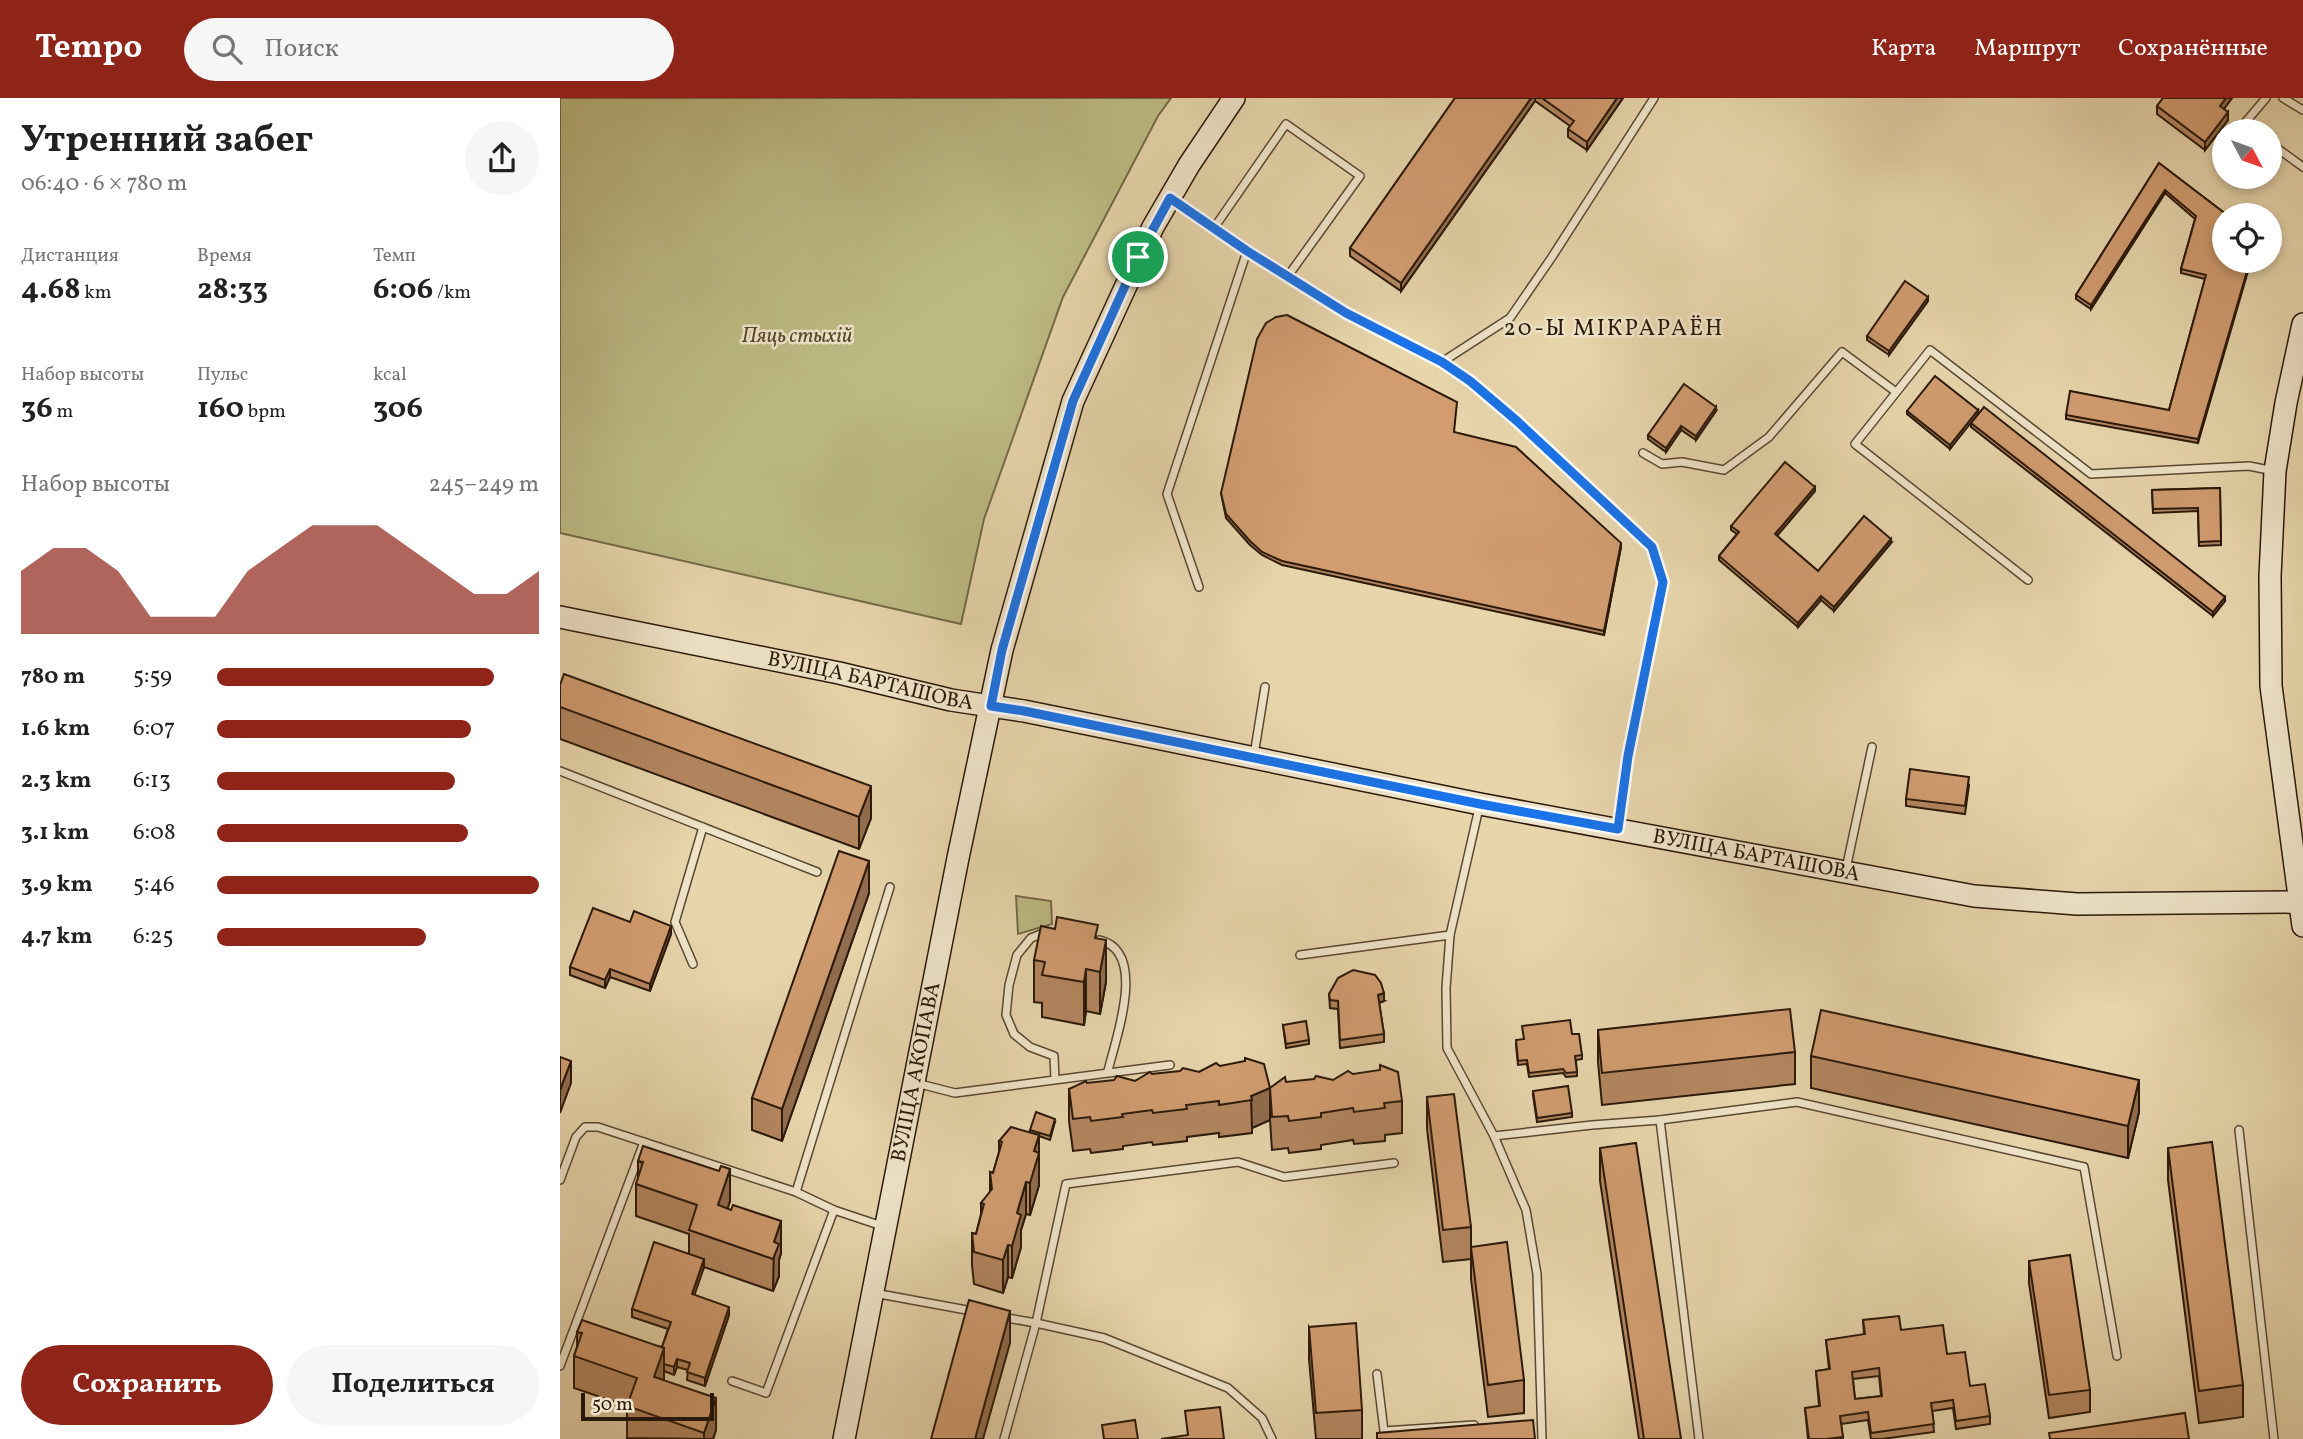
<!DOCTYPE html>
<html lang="ru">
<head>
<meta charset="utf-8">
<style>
	:root { --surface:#fff; --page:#f6f6f6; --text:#222; --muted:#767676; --accent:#8f2418 }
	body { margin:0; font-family:Vollkorn,serif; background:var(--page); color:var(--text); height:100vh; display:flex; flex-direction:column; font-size:26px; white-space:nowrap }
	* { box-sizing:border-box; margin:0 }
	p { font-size:23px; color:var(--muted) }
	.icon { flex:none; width:38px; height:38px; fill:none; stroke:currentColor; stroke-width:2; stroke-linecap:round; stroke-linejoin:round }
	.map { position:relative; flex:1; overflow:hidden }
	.drawer { display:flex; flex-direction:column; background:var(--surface); width:560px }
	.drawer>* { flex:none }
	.needle { width:46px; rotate:131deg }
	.buttons { position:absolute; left:1652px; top:21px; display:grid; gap:14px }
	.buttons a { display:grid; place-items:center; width:70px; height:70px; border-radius:50%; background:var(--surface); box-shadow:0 4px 10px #0003; font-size:35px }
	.scale { position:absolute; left:21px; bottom:18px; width:133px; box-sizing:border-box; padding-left:7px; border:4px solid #2b190a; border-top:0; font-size:19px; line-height:24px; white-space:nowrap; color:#2b190a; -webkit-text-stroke:5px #efe4c9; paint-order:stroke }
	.pin { position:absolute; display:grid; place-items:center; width:60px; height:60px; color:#fff; margin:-30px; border:4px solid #fff; border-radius:50%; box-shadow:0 2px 7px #0007 }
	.round { display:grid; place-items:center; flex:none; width:74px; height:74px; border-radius:37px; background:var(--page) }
	.headline { display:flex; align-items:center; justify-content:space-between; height:119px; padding:0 21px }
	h1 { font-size:38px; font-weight:700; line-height:52px }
	.figures { display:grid; grid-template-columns:repeat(3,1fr); gap:10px; height:119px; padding:7px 21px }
	.figures div { display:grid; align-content:center }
	.figures b { font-size:30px; font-weight:700 }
	.figures small { font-size:19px; font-weight:400 }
	.figures p { font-size:19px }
	.chart { height:196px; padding:14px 21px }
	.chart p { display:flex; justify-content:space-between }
	.chart svg { width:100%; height:126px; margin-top:7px; fill:var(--accent); opacity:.7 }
	.button { display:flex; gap:14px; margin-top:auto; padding:14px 21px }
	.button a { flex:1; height:80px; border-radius:42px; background:var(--accent); color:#fff; font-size:28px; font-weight:700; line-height:80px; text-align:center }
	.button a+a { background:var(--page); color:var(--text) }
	ul { padding:0 21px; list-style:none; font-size:23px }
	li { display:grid; grid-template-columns:112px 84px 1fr; align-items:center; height:52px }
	li i { height:18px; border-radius:9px; background:var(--accent) }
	header { display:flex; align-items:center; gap:42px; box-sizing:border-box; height:98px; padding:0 35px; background:var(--accent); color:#fff }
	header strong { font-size:33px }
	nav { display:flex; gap:38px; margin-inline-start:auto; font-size:24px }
	.search { width:490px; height:63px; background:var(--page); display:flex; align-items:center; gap:18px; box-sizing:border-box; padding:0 24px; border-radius:38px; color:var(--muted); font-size:26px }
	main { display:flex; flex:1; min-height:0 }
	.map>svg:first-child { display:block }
	.green { fill:#bdbb84; stroke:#746a47; stroke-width:2 }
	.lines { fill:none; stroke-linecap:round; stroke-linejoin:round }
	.lane-casing { stroke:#5a4832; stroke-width:10 }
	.secondary-casing { stroke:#2b190a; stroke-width:24 }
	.lane { stroke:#efe4c9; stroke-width:7 }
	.secondary { stroke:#efe4c9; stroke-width:21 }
	.wall { fill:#b38660; stroke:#2b190a; stroke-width:2; fill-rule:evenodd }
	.shaded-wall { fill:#926d4e; stroke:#2b190a; stroke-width:2 }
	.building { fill:#d09c70; stroke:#2b190a; stroke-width:2; fill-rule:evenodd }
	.route-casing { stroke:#fff; stroke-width:14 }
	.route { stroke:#1a73e8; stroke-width:9 }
	.labels { text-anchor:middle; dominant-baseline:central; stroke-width:5; stroke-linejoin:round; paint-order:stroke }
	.park-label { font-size:21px; font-style:italic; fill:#574a2f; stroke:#efe4c9 }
	.street-label { font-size:21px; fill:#2b190a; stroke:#efe4c9 }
	.neighbourhood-label { font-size:23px; letter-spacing:2px; fill:#2b190a; stroke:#efe4c9 }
</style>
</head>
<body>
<header>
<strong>Tempo</strong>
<div class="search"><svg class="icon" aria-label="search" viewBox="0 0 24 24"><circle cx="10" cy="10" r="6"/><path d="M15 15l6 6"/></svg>Поиск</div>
<nav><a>Карта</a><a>Маршрут</a><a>Сохранённые</a></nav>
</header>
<main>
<section class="drawer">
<div class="headline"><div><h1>Утренний забег</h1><p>06:40 · 6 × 780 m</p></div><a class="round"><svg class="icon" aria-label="share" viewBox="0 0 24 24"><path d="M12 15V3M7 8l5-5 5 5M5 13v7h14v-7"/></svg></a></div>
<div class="figures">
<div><p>Дистанция</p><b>4.68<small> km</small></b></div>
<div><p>Время</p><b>28:33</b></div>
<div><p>Темп</p><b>6:06<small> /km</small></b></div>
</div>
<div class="figures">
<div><p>Набор высоты</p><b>36<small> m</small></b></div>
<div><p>Пульс</p><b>160<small> bpm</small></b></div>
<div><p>kcal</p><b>306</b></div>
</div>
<div class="chart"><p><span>Набор высоты</span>245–249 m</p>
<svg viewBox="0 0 160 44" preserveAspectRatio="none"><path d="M0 44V22L10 14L20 14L30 22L40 38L50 38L60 38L70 22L80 14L90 6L100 6L110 6L120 14L130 22L140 30L150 30L160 22V44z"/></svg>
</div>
<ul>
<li><b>780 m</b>5:59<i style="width:86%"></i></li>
<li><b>1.6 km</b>6:07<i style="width:79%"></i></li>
<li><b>2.3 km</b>6:13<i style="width:74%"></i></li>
<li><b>3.1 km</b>6:08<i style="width:78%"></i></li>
<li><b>3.9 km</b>5:46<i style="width:100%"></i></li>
<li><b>4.7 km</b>6:25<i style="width:65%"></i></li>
</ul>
<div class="button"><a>Сохранить</a><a>Поделиться</a></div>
</section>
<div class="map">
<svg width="1743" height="1341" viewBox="0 0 1743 1341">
	<rect width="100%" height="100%" fill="#e7d5ac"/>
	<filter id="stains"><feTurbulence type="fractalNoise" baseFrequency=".00286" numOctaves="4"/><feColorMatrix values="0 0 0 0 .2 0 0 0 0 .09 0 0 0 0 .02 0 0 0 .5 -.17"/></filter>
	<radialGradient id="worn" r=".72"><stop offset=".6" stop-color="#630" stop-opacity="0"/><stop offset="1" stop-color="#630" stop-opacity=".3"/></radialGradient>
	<g class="green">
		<path d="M0 0H611L598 18 503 199 424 421 401 526 0 435Z"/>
		<path d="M456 798 491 803 492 826 458 836Z"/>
	</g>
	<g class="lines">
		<defs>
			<g id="lane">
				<path d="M1723 0 1743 12"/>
				<path d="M1693 33 1684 26 1706 0"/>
				<path d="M1710 45 1743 69"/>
				<path d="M613 102 728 178 800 78 726 26 654 130"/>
				<path d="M728 178 786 215 882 264 910 283 957 323 1092 449 1103 484 1068 658 1058 731"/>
				<path d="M882 264 950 220 992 159 1094 0"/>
				<path d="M1083 355 1102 366 1122 364 1164 372 1209 339 1282 254 1336 294"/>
				<path d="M1468 482 1295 346 1370 252 1531 376 1689 368 1714 373"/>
				<path d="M639 489 607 396 687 153"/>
				<path d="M694 657 705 589"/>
				<path d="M0 673 257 774"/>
				<path d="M919 710 890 837 886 890 887 950 934 1038 1032 1027 1100 1022 1237 1004 1524 1069 1557 1258"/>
				<path d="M1286 771 1312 649"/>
				<path d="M486 834 471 840 457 857 449 887 446 917 454 936 470 949 494 958 495 981"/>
				<path d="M539 842C589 853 555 942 548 973"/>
				<path d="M740 857 890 837"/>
				<path d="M133 866 115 824 143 729"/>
				<path d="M356 985 395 995 610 967"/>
				<path d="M1100 1022 1139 1341"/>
				<path d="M1679 1032 1714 1341"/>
				<path d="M934 1038 966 1112 977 1176 982 1341"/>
				<path d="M0 1082 16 1039 25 1029H38L236 1094 274 1112 322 1128"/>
				<path d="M236 1094 330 789"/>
				<path d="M314 1195 412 1213"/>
				<path d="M441 1219 476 1225 506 1086 678 1064 724 1079 834 1065"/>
				<path d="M0 1268 84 1044"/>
				<path d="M817 1276 824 1333 914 1327"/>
				<path d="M172 1283 206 1295 274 1112"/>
				<path d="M444 1341 476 1225 544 1240 668 1290 702 1320 712 1341"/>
			</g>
			<g id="secondary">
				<path d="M1743 226 1726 305 1715 373 1710 478 1711 588 1743 828"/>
				<path id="s1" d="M0 519 279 575 391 602 464 613 920 706 1414 798 1517 806 1740 804"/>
				<path id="s2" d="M284 1341 398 760 442 552 513 303 593 129 629 67 674 0"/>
			</g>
		</defs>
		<use href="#lane" class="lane-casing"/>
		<use href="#secondary" class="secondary-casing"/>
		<use href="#lane" class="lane"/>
		<use href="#secondary" class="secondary"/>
	</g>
	<g class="wall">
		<path d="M895 0H1063L1027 52 1008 39V31L1010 28 975 3 841 193 790 158V150Z"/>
		<path d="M1603 0H1672L1664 11 1668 22 1645 52 1597 16V8Z"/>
		<path d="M1599 65 1667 117 1638 345 1506 321V317L1609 312 1645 181 1621 175V171L1635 121 1605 95 1531 211 1516 201V197Z"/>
		<path d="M1368 203 1329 257 1307 242V238Z"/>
		<path d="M1418 312 1390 351 1347 316V313Z"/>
		<path d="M1156 313 1136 342 1121 332 1106 354 1088 341V337Z"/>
		<path d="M1411 325 1665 503 1653 518 1411 329Z"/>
		<path d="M894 334 1061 449 1044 537 722 467 702 457 690 447 666 420 661 395Z"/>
		<path d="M1660 390 1661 447 1639 448 1638 413 1593 415 1592 392Z"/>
		<path d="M1255 393 1217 438 1258 473 1331 445 1274 513 1261 502 1238 529 1159 462V458L1177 436 1171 432V428Z"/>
		<path d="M0 587 311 720 299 751 0 641Z"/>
		<path d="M1409 687 1405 716 1346 708V701Z"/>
		<path d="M309 795 222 1043 192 1032V1000Z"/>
		<path d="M70 824 111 836 90 893 50 879 45 890 10 877V869Z"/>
		<path d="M538 841 546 884 540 916 526 913 524 927 482 919V905L474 904V862Z"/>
		<path d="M769 896 824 903 819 905 824 936V944L780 950 778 911 770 910Z"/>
		<path d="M723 927 749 942V946L726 950Z"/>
		<path d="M1038 932 1235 954V986L1042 1007 1038 964Z"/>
		<path d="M1012 936 1022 957V961L1016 962 1017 978 1006 979 1003 975 969 979 967 966 958 967 956 946Z"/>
		<path d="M1251 958 1579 1014 1568 1060 1251 990Z"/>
		<path d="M660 968 710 1022 692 1030V1035L659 1039V1035L627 1039V1043L593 1047 592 1044 563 1048V1051L531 1055 530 1051 513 1053 509 1023V991L527 985 575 983 592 976 639 974Z"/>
		<path d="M726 984 842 1003V1035L825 1037V1043L794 1046 793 1042 761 1047V1051L729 1055 728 1050 712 1052 710 1022V990Z"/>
		<path d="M973 997 1012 1015V1019L977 1024Z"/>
		<path d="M867 999 911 1129V1161L883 1164 867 1031Z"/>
		<path d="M495 1024 490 1042 479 1038V1087L470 1117 466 1116 461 1132V1149L452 1180 448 1179 443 1195 414 1186 412 1167V1135L416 1136 421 1116V1105L430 1095V1074L433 1075 439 1054V1043L470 1034V1032Z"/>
		<path d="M1040 1050 1121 1341H1079L1040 1083Z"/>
		<path d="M1608 1050 1683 1287V1319L1639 1325 1608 1082Z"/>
		<path d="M78 1063 170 1103 167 1111 221 1155 219 1162V1178L213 1193 144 1169 134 1197 169 1217 145 1288 127 1282 128 1272 117 1269 114 1277 104 1273V1282L156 1332 153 1341 67 1340V1308L14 1290V1258L17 1249V1234L102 1249 108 1231 72 1219V1211L129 1156V1136L76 1118V1086L78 1080Z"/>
		<path d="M911 1149 964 1282V1315L928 1319 911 1181Z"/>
		<path d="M1469 1163 1530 1292V1314L1489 1320 1469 1185Z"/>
		<path d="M1303 1222 1341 1232 1387 1256 1430 1318V1326L1396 1331 1393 1310 1372 1313 1374 1334 1322 1341H1311L1308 1322 1281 1326 1283 1341H1248L1245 1310 1259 1308 1256 1273 1269 1271 1266 1242 1304 1237ZM1319 1278 1321 1298 1295 1301 1293 1281Z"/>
		<path d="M749 1229 802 1312V1341H756L749 1261Z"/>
	</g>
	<g class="shaded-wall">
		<path d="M971 0H975V3L841 193V185Z"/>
		<path d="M1057 0H1063L1027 52V44Z"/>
		<path d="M1666 0H1672L1660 16V8Z"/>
		<path d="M1668 14V22L1645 52V44Z"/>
		<path d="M1605 92V95L1531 211V207Z"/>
		<path d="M1690 163H1691L1638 345V341Z"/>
		<path d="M1368 199V203L1329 257V253Z"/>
		<path d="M1156 309V313L1136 342V338Z"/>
		<path d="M1418 312V316L1390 351V347Z"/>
		<path d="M1121 328V332L1106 354V350Z"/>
		<path d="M1255 389V393L1215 440V436Z"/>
		<path d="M1331 441V445L1274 513V509Z"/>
		<path d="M1061 445V449L1044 537V533Z"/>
		<path d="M1261 498V502L1238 529V525Z"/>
		<path d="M1665 499V503L1653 518V514Z"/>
		<path d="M311 688V720L299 751V719Z"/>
		<path d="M309 763V795L222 1043V1011Z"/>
		<path d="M111 828V836L90 893V886Z"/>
		<path d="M546 842V884L540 916V874Z"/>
		<path d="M50 871V879L45 890V882Z"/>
		<path d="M526 871V913L524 927V884Z"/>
		<path d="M824 895V903L818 905V897Z"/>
		<path d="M11 963V985L0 1015V992Z"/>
		<path d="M1579 982V1014L1568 1060V1028Z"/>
		<path d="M710 990V1022L692 1030 691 998Z"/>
		<path d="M479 1037V1087L470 1117V1085L474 1053Z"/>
		<path d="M170 1071V1103L158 1140V1107Z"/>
		<path d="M466 1084V1116L461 1132V1149L452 1180V1148L457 1115Z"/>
		<path d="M221 1123V1155L219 1162V1178L213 1193 214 1144Z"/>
		<path d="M448 1147V1179L443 1195V1162Z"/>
		<path d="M144 1161V1169L132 1204V1196Z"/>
		<path d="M169 1209V1217L145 1288V1280Z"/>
		<path d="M450 1213V1245L423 1341H415Z"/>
		<path d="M104 1250V1282L94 1279Z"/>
		<path d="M117 1261V1269L114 1277V1269Z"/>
		<path d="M156 1300V1332L153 1341H144V1335Z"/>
	</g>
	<g class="building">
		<path d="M895 0H971L841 185 790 150Z"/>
		<path d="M982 0H1057L1027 44 1008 31 1014 23Z"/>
		<path d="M1603 0H1666L1660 8 1668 14 1645 44 1597 8Z"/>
		<path d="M1599 65 1667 117H1664V163H1690L1638 341 1506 317 1510 293 1609 312 1646 177 1621 171 1636 118 1605 92 1531 207 1516 197Z"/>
		<path d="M1345 183 1368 199 1329 253 1307 238Z"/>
		<path d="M727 217 897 304 894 334 956 349 1061 445 1044 533 722 463 702 454 690 443 666 416 661 395 697 241 706 225 716 219Z"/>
		<path d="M1375 278 1418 312 1390 347 1347 313Z"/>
		<path d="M1124 286 1156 309 1136 338 1121 328 1106 350 1088 337Z"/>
		<path d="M1424 309 1665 499 1653 514 1411 325Z"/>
		<path d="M1225 364 1255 389 1215 436 1258 473 1304 418 1331 441 1274 509 1261 498 1238 525 1159 458 1179 434 1171 428Z"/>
		<path d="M1660 390 1661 443 1639 444 1638 410 1593 411 1592 392Z"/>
		<path d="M4 576 311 688 299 719 0 609V587Z"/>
		<path d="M1350 671 1409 679 1405 708 1346 701Z"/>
		<path d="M279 753 309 763 222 1011 192 1000Z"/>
		<path d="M33 810 70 824 74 813 111 828 90 886 50 871 45 882 10 869Z"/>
		<path d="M497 819 538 827 535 840 546 842 540 874 526 871 524 884 482 877 485 864 474 862 481 828 495 831Z"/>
		<path d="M793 872 815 877 821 885 824 895 818 897 824 936 780 942 778 903 770 902 769 896 778 880Z"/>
		<path d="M1230 911 1235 954 1042 975 1038 932Z"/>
		<path d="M1261 912 1579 982 1568 1028 1251 958Z"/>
		<path d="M1010 922 1012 936H1019L1022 957 1015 958 1017 974 1006 975 1003 971 969 975 967 962 958 963 956 942 964 941 962 928Z"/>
		<path d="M746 923 749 942 726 946 723 927Z"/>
		<path d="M0 959 11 963 0 992Z"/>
		<path d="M685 960 704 966 710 990 691 998 692 1002 659 1007V1003L626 1007 627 1011 593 1015 592 1012 562 1016 563 1019 531 1023 530 1019 513 1021 509 991 526 983 527 985 554 982 557 978 575 983 590 974 592 976 620 973 623 970 639 974 656 965 660 968 685 963Z"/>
		<path d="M820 967 838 974 842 1003 824 1005 825 1010 794 1014 793 1010 761 1015V1019L729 1023 728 1018 712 1019 710 990 725 979 726 984 754 981 756 978 773 982 788 973 793 976 820 972Z"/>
		<path d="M1008 988 1012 1015 977 1020 973 993Z"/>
		<path d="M894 996 911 1129 883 1132 867 999Z"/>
		<path d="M476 1014 495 1021 490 1038 470 1032Z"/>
		<path d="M451 1029 479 1037 474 1053 479 1055 470 1085 466 1084 457 1115 461 1117 452 1148 448 1147 443 1162 414 1154 412 1135 416 1136 424 1106 421 1105 432 1091 430 1074 433 1075 442 1044 439 1043Z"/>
		<path d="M1652 1044 1683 1287 1639 1293 1608 1050Z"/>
		<path d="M1076 1045 1121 1341H1084L1040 1050Z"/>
		<path d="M83 1048 159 1073 161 1068 170 1071 158 1107 171 1112 173 1107 221 1123 214 1144 219 1146 213 1161 129 1132 137 1107 76 1086 83 1064 78 1063Z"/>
		<path d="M94 1144 144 1161 132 1196 169 1209 145 1280 127 1274 130 1265 117 1261 114 1269 104 1266V1250L102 1249 111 1224 72 1211Z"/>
		<path d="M947 1144 964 1282 928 1287 911 1149Z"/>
		<path d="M1510 1157 1530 1292 1489 1297 1469 1163Z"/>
		<path d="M409 1202 450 1213 415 1341H371Z"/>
		<path d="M1339 1218 1341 1232 1383 1227 1387 1256 1405 1254 1410 1288 1425 1286 1430 1318 1396 1323 1393 1302 1371 1305 1374 1326 1311 1335 1308 1314 1280 1318 1283 1339 1266 1341H1249L1245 1310 1260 1308 1256 1273 1270 1271 1266 1242 1305 1236 1303 1222ZM1319 1270 1322 1298 1295 1301 1292 1274Z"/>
		<path d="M22 1222 104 1250 94 1279 156 1300 144 1335 67 1308 77 1280 14 1258 22 1235 17 1234Z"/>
		<path d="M796 1225 802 1312 756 1315 749 1229Z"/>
		<path d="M660 1309 664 1341H601L628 1337 625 1313Z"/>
		<path d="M1625 1315 1629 1341H1490L1489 1335Z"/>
		<path d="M575 1322 578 1341H544L542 1327Z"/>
		<path d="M973 1322 975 1341H817V1335Z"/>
	</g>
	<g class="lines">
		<defs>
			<path id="route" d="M610 100 687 153 786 215 882 264 910 283 957 323 1092 449 1103 484 1068 658 1058 731 920 706 464 613 431 608 442 552 513 303 578 159Z"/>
		</defs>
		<use href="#route" class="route-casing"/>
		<use href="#route" class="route"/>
	</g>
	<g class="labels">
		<g class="park-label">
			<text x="237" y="238">Пяць стыхій</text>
		</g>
		<g class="street-label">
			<text stroke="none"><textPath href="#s1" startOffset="317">ВУЛІЦА БАРТАШОВА</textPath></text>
			<text stroke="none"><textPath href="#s1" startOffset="1220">ВУЛІЦА БАРТАШОВА</textPath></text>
			<text stroke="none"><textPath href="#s2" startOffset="374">ВУЛІЦА АКОПАВА</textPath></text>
		</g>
		<g class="neighbourhood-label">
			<text x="1054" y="231">20-Ы МІКРАРАЁН</text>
		</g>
	</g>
	<rect width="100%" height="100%" filter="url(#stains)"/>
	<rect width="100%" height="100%" fill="url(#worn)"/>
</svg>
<div class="buttons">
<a><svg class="needle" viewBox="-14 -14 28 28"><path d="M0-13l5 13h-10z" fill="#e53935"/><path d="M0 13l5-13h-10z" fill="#767676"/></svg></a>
<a><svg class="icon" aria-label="locate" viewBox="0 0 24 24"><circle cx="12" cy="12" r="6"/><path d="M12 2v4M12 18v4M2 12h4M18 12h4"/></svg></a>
</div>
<div class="scale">50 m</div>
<div class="pin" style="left:578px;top:159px;background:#1e9e55"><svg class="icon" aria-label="arrive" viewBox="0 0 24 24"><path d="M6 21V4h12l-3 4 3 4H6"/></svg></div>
</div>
</main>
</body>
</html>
